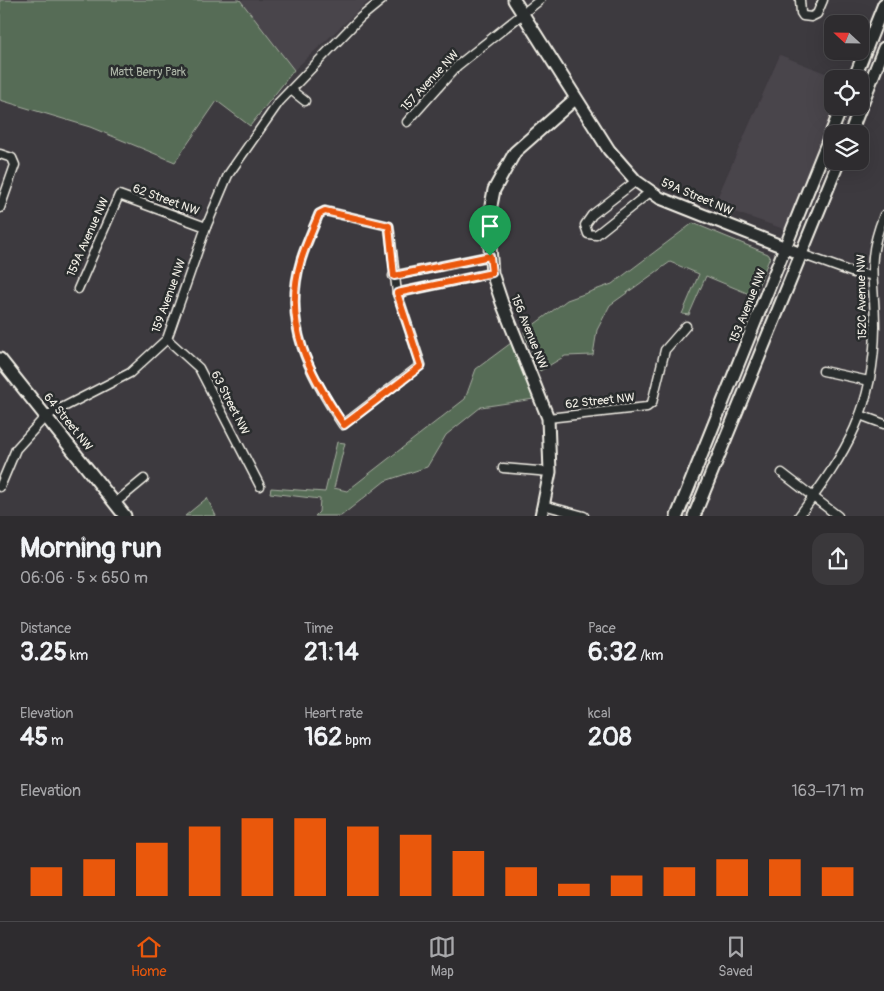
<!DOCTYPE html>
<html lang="en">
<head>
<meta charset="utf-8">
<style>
	:root { --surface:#2e2c2f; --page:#3a383b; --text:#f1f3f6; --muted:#a7a7aa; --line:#49484b; --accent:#ea580c }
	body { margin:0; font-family:Pangolin,sans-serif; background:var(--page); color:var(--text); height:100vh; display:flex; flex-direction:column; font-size:19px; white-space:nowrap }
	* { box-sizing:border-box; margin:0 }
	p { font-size:16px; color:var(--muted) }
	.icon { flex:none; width:28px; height:28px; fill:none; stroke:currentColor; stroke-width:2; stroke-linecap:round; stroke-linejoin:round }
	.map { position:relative; height:516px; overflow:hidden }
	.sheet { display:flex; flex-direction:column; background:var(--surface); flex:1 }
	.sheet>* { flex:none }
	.needle { width:32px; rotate:292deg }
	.tools { position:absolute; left:824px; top:15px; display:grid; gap:10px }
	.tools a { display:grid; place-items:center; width:45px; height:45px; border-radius:10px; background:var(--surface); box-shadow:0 5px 20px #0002,0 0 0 1px var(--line); font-size:25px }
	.pin { position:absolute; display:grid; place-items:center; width:42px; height:42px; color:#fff; margin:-51px -21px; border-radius:50% 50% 50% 0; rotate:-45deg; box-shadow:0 0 5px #0007 }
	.pin .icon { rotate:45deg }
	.round { display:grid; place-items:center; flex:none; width:52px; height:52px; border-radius:15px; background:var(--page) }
	.overview { display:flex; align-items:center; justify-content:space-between; height:85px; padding:0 20px }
	h1 { font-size:28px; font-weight:800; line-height:38px }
	.stats { display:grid; grid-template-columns:repeat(3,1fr); gap:8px; height:85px; padding:5px 20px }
	.stats div { display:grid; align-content:center }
	.stats b { font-size:25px; font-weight:800 }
	.stats small { font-size:14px; font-weight:400 }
	.stats p { font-size:14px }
	.chart { height:140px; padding:10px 20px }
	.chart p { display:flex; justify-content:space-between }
	.chart svg { width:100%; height:90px; margin-top:5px; stroke:var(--accent); stroke-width:6 }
	.dock { display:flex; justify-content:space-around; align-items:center; height:70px; border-top:1px solid var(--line); background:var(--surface); font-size:14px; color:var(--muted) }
	.dock a { display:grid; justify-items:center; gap:2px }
	.dock .selected { color:var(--accent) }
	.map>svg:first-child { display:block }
	.built { fill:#4a444b }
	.park { fill:#576c57; stroke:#a6aea0 }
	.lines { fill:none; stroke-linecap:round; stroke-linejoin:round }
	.street-casing { stroke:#f4f1e8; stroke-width:11 }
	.secondary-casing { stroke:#f4f1e8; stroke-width:15 }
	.street { stroke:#2a2d2e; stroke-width:8 }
	.secondary { stroke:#2a2d2e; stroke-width:11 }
	.route-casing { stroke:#fff; stroke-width:10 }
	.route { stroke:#ea580c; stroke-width:6 }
	.labels { text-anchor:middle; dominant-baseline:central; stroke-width:5; stroke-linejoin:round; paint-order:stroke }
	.park-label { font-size:12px; fill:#adb5a7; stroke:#2a2d2e }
	.street-label { font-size:12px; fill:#f4f1e8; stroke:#2a2d2e }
</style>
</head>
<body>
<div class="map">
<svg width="884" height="516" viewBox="0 0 884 516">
	<rect width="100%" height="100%" fill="#3d3a3f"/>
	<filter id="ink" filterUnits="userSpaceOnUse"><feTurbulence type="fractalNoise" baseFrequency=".02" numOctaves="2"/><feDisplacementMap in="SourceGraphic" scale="10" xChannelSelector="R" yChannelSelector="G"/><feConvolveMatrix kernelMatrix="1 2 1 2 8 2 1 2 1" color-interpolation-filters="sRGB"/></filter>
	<g filter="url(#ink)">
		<g class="built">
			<path d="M240 0H370L294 70Z"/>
			<path d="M780 55 840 79H832V106H837L787 230 714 205Z"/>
		</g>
		<g class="park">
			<path d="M0 0H240L294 70 250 126 217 101 175 162 90 127 0 100Z"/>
			<path d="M693 223 768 254 770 257 754 296 706 276 689 315 682 314 699 274 670 262 610 305 597 330 593 355 565 356 540 371 524 332 567 300 612 284Z"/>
			<path d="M511 343 534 399 481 407 446 435 427 467 385 481 341 516H315L319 512 320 499 270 493 271 488 325 492 337 442 345 443 334 488 347 491 465 399 476 369Z"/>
			<path d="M207 498 216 516H185Z"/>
		</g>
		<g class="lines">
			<defs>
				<g id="street">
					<path d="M800 0 801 13 803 16 811 17 817 14 823 0"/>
					<path d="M291 90 305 101"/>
					<path d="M407 122 457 66 540 0"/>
					<path d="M0 154 12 158 15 165 0 208"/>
					<path d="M636 181 592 215 585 225 588 234 596 235 650 192"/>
					<path d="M325 211 389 226 397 293 421 365 343 425C309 374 282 324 301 260 306 244 313 229 319 214Z"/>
					<path d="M801 254 854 273 871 275"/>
					<path d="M393 276 490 256"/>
					<path d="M78 289 119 195 206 227"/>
					<path d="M397 293 492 273"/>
					<path d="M167 339 199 368 260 486"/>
					<path d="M823 371 869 381"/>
					<path d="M860 415 884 424"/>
					<path d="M548 418 647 407 652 403 665 350 686 326"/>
					<path d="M503 468 550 472"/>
					<path d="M782 473 838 516"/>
					<path d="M0 487 16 449 46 416 130 373 167 339 206 227 228 175 279 102 360 18 382 0"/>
					<path d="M115 503 144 479"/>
					<path d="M543 505 584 516"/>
					<path d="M799 516C847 452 874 409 875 327 875 280 865 262 884 215"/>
				</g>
				<g id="secondary">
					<path d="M514 0 609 150 636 181 660 198 801 254"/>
					<path d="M854 79 884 4"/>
					<path d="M850 134 884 48"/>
					<path d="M0 359 125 516"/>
					<path d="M541 516 550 472 548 418 502 303 492 273 488 221 494 190 515 152 575 99"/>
					<path d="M677 516 842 106"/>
					<path d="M694 516 839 161"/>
				</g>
			</defs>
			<use href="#street" class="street-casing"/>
			<use href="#secondary" class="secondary-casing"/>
			<use href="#street" class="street"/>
			<use href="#secondary" class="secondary"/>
		</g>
	</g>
	<g class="lines" filter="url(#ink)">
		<defs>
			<path id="route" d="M325 211 389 226 394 276 490 256 492 273 397 293 421 366 344 425C309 374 282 324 301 260 306 244 313 229 319 214Z"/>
		</defs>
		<use href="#route" class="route-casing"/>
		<use href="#route" class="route"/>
	</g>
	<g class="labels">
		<g class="park-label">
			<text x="148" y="72">Matt Berry Park</text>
		</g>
		<g class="street-label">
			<text transform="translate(430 81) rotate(-47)">157 Avenue NW</text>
			<text transform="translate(697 197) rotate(23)">59A Street NW</text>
			<text transform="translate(166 200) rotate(20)">62 Street NW</text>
			<text transform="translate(88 237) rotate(-66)">159A Avenue NW</text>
			<text transform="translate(169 296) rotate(-70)">159 Avenue NW</text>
			<text transform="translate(862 297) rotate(-91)">152C Avenue NW</text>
			<text transform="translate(748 306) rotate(-68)">153 Avenue NW</text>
			<text transform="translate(529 332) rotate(68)">156 Avenue NW</text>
			<text transform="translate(600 401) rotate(-6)">62 Street NW</text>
			<text transform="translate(230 403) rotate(63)">63 Street NW</text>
			<text transform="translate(68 422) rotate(51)">64 Street NW</text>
		</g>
	</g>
</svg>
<div class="tools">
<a><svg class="needle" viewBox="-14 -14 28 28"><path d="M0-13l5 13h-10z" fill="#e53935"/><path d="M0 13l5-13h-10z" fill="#a7a7aa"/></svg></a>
<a><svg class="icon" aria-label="locate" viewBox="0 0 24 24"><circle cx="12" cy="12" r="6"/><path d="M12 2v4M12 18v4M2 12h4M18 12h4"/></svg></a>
<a><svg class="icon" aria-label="layers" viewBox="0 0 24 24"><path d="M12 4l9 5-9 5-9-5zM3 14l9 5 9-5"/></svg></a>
</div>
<div class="pin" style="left:490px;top:256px;background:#1e9e55"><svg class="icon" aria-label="arrive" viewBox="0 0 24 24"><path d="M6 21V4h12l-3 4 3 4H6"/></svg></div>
</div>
<section class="sheet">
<div class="overview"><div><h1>Morning run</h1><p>06:06 · 5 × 650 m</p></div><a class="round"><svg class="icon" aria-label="share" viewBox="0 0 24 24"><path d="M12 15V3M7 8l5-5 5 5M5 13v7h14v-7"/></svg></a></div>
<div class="stats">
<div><p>Distance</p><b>3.25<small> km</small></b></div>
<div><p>Time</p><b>21:14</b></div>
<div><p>Pace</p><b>6:32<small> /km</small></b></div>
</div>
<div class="stats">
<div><p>Elevation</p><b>45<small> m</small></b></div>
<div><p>Heart rate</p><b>162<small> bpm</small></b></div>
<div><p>kcal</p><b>208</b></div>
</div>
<div class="chart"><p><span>Elevation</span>163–171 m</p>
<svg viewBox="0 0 160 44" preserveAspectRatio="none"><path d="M5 44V30M15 44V26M25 44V18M35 44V10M45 44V6M55 44V6M65 44V10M75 44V14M85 44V22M95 44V30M105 44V38M115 44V34M125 44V30M135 44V26M145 44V26M155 44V30"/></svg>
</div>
</section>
<nav class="dock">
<a class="selected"><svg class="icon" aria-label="home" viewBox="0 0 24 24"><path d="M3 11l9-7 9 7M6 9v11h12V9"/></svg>Home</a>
<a><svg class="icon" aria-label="map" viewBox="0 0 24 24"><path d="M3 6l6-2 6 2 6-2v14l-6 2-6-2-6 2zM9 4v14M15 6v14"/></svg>Map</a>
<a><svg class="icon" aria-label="saved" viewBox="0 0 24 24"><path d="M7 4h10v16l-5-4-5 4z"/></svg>Saved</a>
</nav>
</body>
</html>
